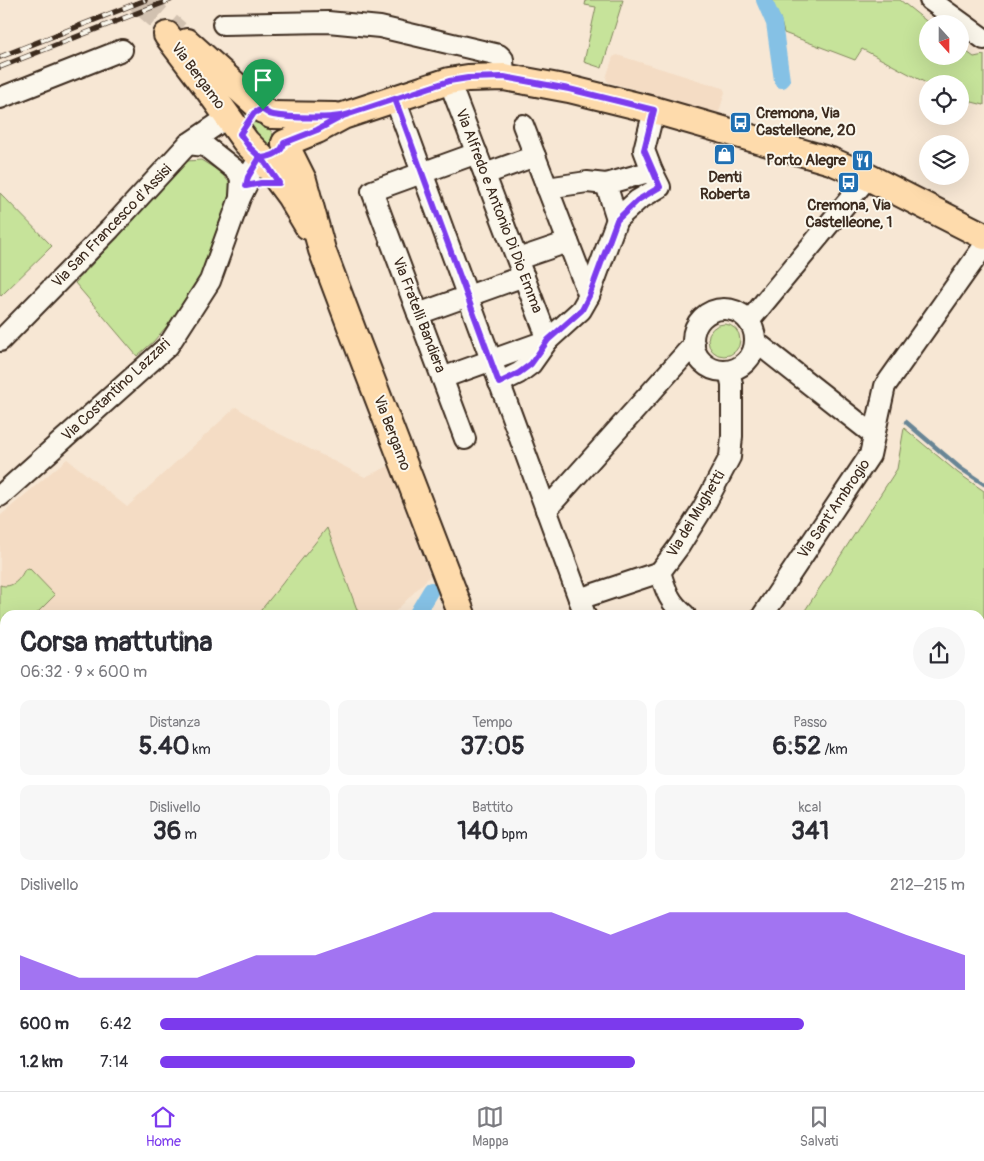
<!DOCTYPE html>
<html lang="it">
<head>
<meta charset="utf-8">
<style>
	:root { --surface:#fff; --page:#f7f7f7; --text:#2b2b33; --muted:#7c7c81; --line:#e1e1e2; --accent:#7c3aed }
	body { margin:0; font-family:Pangolin,sans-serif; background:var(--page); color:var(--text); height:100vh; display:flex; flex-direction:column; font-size:19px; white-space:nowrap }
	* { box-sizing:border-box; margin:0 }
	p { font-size:16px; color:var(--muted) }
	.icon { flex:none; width:28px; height:28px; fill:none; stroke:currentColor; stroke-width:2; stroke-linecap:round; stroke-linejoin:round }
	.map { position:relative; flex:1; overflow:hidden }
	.drawer { position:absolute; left:0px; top:610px; width:985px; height:481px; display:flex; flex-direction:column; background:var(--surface); border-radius:15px 15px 0 0; box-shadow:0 5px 20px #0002 }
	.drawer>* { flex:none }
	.needle { width:32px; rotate:159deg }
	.fabs { position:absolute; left:919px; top:15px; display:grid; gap:10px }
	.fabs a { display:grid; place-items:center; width:50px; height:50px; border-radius:50%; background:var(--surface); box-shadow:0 5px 20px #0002; font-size:25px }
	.pin { position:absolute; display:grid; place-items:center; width:42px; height:42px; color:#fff; margin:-51px -21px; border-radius:50% 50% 50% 0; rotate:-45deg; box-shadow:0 0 5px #0007 }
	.pin .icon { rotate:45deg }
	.round { display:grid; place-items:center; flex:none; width:52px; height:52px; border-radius:26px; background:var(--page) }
	.head { display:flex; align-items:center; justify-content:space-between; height:85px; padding:0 20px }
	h1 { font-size:28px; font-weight:700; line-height:38px }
	.stats { display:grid; grid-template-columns:repeat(3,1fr); gap:8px; height:85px; padding:5px 20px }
	.stats div { display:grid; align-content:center; border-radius:10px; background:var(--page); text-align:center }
	.stats b { font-size:25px; font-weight:700 }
	.stats small { font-size:14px; font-weight:400 }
	.stats p { font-size:14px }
	.chart { height:140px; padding:10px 20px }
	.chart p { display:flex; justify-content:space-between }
	.chart svg { width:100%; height:90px; margin-top:5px; fill:var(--accent); opacity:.7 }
	ul { padding:0 20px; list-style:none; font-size:16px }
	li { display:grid; grid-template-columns:80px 60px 1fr; align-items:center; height:38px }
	li i { height:12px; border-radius:6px; background:var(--accent) }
	.tabs { display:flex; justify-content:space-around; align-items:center; height:70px; border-top:1px solid var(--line); background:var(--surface); font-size:14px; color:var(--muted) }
	.tabs a { display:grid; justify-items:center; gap:2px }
	.tabs .current { color:var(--accent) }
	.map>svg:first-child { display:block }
	.built { fill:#f4dcc4 }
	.green { fill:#c6e39a; stroke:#80865c }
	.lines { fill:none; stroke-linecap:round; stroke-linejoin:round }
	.stream { stroke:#678595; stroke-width:4.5 }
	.canal { stroke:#85c1e5; stroke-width:16 }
	.major-tunnel { stroke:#d1c1b0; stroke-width:26; stroke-dasharray:26 13; stroke-linecap:butt }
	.minor-casing { stroke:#3b2a1e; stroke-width:24 }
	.major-casing { stroke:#3b2a1e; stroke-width:30 }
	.minor { stroke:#fbf7ec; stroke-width:20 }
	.major { stroke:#fedbac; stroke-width:26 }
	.rail-casing { stroke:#3b2a1e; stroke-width:5.5 }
	.rail { stroke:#fbf7ec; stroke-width:4; stroke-dasharray:11; stroke-linecap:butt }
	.route-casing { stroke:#fff; stroke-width:10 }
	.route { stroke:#7c3aed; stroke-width:6 }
	.labels { text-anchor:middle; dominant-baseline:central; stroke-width:4; stroke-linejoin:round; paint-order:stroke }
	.street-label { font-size:15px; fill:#3b2a1e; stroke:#fbf7ec }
	.poi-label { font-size:15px; font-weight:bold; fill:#3b2a1e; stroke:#fbf7ec }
</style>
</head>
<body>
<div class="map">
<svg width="984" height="1091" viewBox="0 0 984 1091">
	<rect width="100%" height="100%" fill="#f7e7d4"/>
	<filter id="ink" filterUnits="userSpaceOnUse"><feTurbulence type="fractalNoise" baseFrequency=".02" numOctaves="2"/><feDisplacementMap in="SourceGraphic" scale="10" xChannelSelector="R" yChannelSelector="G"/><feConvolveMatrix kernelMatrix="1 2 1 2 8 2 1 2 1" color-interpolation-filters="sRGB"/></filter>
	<g filter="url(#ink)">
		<g class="built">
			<path d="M617 55 723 88 725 92 719 112H714L608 82 606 78 613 57Z"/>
			<path d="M236 407 274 431 365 477 389 466 430 576 392 615H359L327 528 257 615H5V865L0 859V516L67 459 127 507Z"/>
			<path d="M980 856 984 859V1091H813L811 1086H980Z"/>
			<path d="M5 1066V1086H177L182 1091H0V1068Z"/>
			<path d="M655 1086H762L754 1091H653Z"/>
		</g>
		<g class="green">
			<path d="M586 0H623L602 68 584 62 596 7 585 5Z"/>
			<path d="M770 0H900L930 24H928V56H960V47L974 57 984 55V105L960 99V84H928L862 49 855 60 784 33 780 18Z"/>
			<path d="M259 122C271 128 281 139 264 147L249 128 252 123Z"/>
			<path d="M201 160 219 171 232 185 228 224 199 289 153 342 137 356 75 283 187 161Z"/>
			<path d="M0 193 52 246 1 296 0 295Z"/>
			<circle cx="724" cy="340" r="16"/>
			<path d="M904 428 958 473 984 491V642L980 647V615H802L897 469Z"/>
			<path d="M327 528 359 615H257Z"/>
			<path d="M29 568 55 595 35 615H5V637L0 632V585C13 589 20 579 25 569Z"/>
		</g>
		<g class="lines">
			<path class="stream" d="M906 422 960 468 984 484"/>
			<g class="canal">
				<path d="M764 0 774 23 782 80"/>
				<path d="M416 615 431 590"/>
			</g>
			<path class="major-tunnel" d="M139 0 177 33"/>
			<defs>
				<g id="minor">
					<path d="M930 0 984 39"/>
					<path d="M223 24 328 22 380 27 499 55 503 59 504 77"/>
					<path d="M449 81 548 340"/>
					<path d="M0 98 122 50"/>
					<path d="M395 99 585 615"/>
					<path d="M523 125 589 296"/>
					<path d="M188 144 205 146 238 172 241 179 240 196"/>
					<path d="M652 171 644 150 654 110"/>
					<path d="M485 174 535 156"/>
					<path d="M606 184 617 219"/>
					<path d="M518 259 568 242"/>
					<circle cx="724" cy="340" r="31"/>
					<path d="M418 314 524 276"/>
					<path d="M749 321 868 177"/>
					<path d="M0 341 110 229 188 144 228 117"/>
					<path d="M756 342 874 435"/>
					<path d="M442 378 548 340"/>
					<path d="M499 383 519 373 531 364 548 340 581 310 589 296 617 219 638 200 660 187 652 171 606 184 587 182 547 188"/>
					<path d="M465 439 372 191 477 153"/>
					<path d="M0 496 168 346 210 281 240 198 246 186 248 177 260 157"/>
					<path d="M546 510 694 344"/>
					<path d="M660 572C666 591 669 602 685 615"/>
					<path d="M579 599 660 572 680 545 703 508 730 457 732 436V384L729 371"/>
					<path d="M763 615 870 455 885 386 984 246"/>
					<path d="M980 841 984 844"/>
					<path d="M0 872 5 877"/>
					<path d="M0 1061 5 1059"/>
					<path d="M190 1086 194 1091"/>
					<path d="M278 1091 283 1086"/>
					<path d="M449 1091 452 1086"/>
				</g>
				<g id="major">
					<path d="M167 35 205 85 246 142 262 158 290 196 308 226"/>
					<path d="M187 42 263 110"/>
					<path d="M271 115 335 116"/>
					<path d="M285 143 317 130 343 116 449 81 468 78 504 77 569 89 654 110 831 161 868 177 984 236"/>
					<path d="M285 144 303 180 322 250 353 332 462 615"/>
					<path d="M637 1086 639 1091"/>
				</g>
			</defs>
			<use href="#minor" class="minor-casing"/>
			<use href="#major" class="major-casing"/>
			<use href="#minor" class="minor"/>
			<use href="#major" class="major"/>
			<defs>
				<g id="rail">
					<path d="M0 57 145 0"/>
					<path d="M0 67 170 0"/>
				</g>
			</defs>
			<use href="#rail" class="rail-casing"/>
			<use href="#rail" class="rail"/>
		</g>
	</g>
	<g class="lines" filter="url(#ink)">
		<defs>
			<path id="route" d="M263 110H260L254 113 240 134 250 148 260 157 248 177 246 186 261 183H279L262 158C272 156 282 153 284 143L317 130 343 116 395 99 499 383 519 373 531 364 548 340 582 310 589 296 617 220 638 200 660 187 644 150 654 110 569 89 504 77 468 78 449 81 349 114C334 119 289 118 273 115 269 115 267 112 263 110"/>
		</defs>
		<use href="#route" class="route-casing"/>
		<use href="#route" class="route"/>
	</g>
	<defs>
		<symbol id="bus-square" viewBox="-11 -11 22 22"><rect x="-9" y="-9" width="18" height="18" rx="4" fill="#1f6fb2" stroke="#fbf7ec"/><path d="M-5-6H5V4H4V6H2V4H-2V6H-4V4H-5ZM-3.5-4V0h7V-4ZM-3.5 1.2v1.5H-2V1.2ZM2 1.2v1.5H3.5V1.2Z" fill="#fff"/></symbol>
		<symbol id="shop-square" viewBox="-11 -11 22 22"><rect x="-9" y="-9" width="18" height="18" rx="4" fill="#1f6fb2" stroke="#fbf7ec"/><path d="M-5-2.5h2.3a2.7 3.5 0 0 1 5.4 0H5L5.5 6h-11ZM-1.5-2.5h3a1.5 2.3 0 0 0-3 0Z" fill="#fff"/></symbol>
		<symbol id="restaurant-square" viewBox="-11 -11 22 22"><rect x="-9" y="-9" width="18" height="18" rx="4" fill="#1f6fb2" stroke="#fbf7ec"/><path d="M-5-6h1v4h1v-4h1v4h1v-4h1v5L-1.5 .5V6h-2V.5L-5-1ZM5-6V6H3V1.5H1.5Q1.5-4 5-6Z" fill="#fff"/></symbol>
	</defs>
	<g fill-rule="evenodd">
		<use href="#bus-square" x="728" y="110" width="25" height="25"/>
		<use href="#shop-square" x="712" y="142" width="25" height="25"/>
		<use href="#restaurant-square" x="850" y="148" width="25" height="25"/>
		<use href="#bus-square" x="836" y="170" width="25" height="25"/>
	</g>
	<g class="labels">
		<g class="street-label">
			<text transform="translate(198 76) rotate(53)">Via Bergamo</text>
			<text transform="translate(499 211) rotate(69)">Via Alfredo e Antonio Di Dio Emma</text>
			<text transform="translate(112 226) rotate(-46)">Via San Francesco d'Assisi</text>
			<text transform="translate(419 315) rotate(69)">Via Fratelli Bandiera</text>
			<text transform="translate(116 390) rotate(-43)">Via Costantino Lazzari</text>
			<text transform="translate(392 433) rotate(69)">Via Bergamo</text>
			<text transform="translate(834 509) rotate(-56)">Via Sant'Ambrogio</text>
			<text transform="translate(696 514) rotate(-59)">Via dei Mughetti</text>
		</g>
		<g class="poi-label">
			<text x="756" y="113" text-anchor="start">Cremona, Via<tspan x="756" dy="17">Castelleone, 20</tspan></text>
			<text x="846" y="160" text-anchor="end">Porto Alegre</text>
			<text x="725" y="177">Denti<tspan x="725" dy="17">Roberta</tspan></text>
			<text x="849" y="205">Cremona, Via<tspan x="849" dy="17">Castelleone, 1</tspan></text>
		</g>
	</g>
</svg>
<div class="fabs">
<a><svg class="needle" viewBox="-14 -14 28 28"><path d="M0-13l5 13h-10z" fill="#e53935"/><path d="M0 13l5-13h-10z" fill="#7c7c81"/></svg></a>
<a><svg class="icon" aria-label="locate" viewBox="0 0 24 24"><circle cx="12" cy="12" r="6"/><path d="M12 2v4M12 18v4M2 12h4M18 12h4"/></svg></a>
<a><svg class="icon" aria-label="layers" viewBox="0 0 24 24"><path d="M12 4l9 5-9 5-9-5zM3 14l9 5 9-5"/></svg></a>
</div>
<div class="pin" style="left:263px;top:110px;background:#1e9e55"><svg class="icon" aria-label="arrive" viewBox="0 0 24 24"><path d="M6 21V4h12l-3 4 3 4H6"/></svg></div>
<section class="drawer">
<div class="head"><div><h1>Corsa mattutina</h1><p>06:32 · 9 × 600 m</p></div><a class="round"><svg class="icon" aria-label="share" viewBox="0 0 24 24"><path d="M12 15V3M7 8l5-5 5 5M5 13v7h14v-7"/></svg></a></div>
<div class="stats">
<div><p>Distanza</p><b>5.40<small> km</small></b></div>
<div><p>Tempo</p><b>37:05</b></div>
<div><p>Passo</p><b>6:52<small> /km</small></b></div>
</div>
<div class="stats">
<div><p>Dislivello</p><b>36<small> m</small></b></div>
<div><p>Battito</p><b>140<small> bpm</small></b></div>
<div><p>kcal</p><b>341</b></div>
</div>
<div class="chart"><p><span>Dislivello</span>212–215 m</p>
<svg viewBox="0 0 160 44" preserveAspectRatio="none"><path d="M0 44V27L10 38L20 38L30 38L40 27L50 27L60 17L70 6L80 6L90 6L100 17L110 6L120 6L130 6L140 6L150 17L160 27V44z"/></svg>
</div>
<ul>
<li><b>600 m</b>6:42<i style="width:80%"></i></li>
<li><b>1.2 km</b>7:14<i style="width:59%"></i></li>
</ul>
</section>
</div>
<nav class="tabs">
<a class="current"><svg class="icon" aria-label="home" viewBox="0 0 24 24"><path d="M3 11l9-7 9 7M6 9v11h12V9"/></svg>Home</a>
<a><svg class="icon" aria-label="map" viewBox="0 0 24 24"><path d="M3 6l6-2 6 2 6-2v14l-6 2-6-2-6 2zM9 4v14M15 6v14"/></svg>Mappa</a>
<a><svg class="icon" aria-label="saved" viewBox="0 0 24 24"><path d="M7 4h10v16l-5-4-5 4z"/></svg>Salvati</a>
</nav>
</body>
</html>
